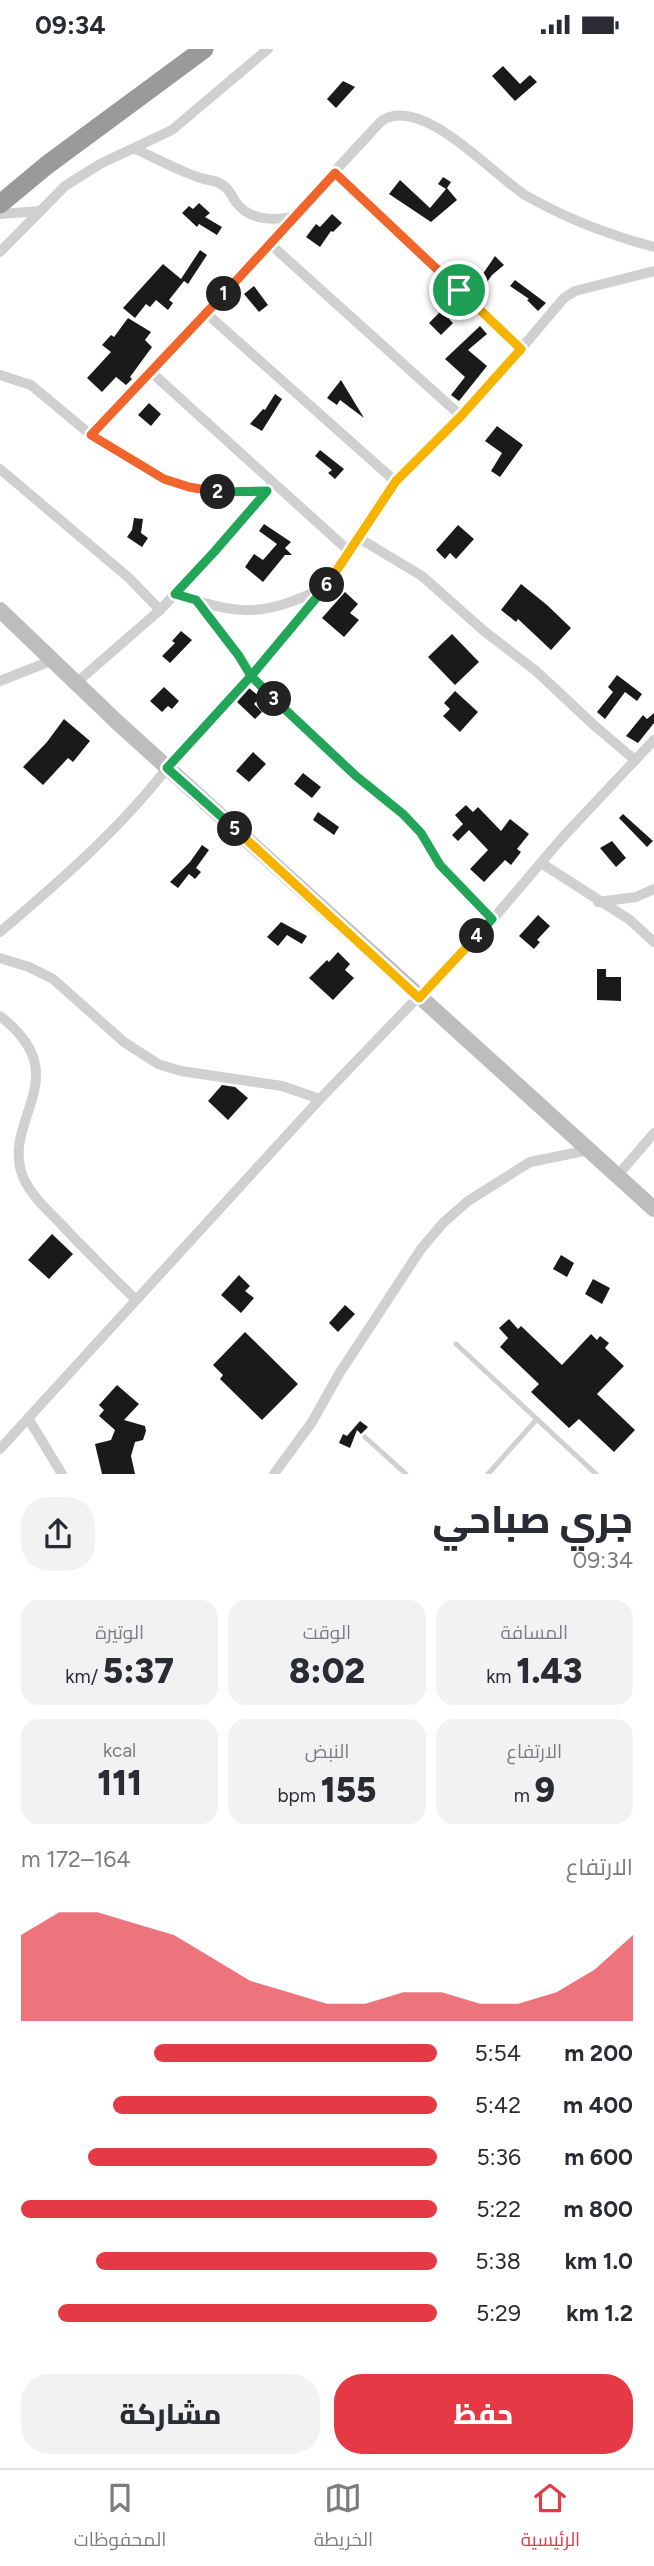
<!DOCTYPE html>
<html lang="ar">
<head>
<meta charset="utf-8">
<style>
	:root { --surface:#fff; --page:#f2f2f3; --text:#2b2b33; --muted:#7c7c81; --line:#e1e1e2; --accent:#e63946 }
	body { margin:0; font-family:Figtree,Cairo,sans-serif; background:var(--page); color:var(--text); direction:rtl; height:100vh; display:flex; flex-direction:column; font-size:26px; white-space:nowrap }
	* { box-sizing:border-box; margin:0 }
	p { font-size:23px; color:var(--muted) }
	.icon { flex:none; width:38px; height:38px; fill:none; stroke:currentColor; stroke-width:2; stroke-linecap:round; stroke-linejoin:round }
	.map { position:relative; height:1425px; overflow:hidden; direction:ltr }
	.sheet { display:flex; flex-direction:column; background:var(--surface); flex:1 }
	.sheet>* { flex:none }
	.pin { position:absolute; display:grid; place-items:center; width:60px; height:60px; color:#fff; margin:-30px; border:4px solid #fff; border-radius:50%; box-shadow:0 2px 7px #0007 }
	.km { position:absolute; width:35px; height:35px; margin:-18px; border-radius:50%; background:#222; color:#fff; font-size:19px; line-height:35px; text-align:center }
	.round { display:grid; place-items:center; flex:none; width:74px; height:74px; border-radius:28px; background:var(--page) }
	.summary { display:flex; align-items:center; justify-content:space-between; height:119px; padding:0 21px }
	h1 { font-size:38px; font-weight:800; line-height:52px }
	.stats { display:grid; grid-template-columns:repeat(3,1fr); gap:10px; height:119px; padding:7px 21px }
	.stats div { display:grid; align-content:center; border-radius:18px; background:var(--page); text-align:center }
	.stats b { font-size:35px; font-weight:800 }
	.stats small { font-size:19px; font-weight:400 }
	.stats p { font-size:19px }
	.chart { height:196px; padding:14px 21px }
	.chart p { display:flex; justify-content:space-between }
	.chart svg { width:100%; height:126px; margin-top:7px; fill:var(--accent); opacity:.7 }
	.primary-button { display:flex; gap:14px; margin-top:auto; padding:14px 21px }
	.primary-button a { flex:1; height:80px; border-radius:28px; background:var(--accent); color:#fff; font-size:28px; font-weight:800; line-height:80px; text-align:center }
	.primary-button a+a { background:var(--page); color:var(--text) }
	ul { padding:0 21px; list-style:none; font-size:23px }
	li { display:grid; grid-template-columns:112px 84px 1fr; align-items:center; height:52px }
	li i { height:18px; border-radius:9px; background:var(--accent) }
	.status { display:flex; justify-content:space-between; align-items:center; height:49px; padding:0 35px; background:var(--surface); direction:ltr }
	.status svg { height:19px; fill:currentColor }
	.menu { display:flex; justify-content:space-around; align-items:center; height:98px; border-top:2px solid var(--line); background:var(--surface); font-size:19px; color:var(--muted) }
	.menu a { display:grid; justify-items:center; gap:4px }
	.menu .selected { color:var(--accent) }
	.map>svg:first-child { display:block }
	.building { fill:#1a1a1a }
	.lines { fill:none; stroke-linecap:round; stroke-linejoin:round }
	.lane { stroke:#d0d0d0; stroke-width:5 }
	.street { stroke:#d0d0d0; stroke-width:10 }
	.secondary { stroke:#bdbdbd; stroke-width:16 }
	.highway { stroke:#9a9a9a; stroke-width:19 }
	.split-1-casing { stroke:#fff; stroke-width:14 }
	.split-2-casing { stroke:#fff; stroke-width:14 }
	.split-3-casing { stroke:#fff; stroke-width:14 }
	.split-4-casing { stroke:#fff; stroke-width:14 }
	.split-5-casing { stroke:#fff; stroke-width:14 }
	.split-6-casing { stroke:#fff; stroke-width:14 }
	.split-7-casing { stroke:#fff; stroke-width:14 }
	.split-1 { stroke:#f0652b; stroke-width:9 }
	.split-2 { stroke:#f0652b; stroke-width:9 }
	.split-3 { stroke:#22a559; stroke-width:9 }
	.split-4 { stroke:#22a559; stroke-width:9 }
	.split-5 { stroke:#f5b400; stroke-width:9 }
	.split-6 { stroke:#22a559; stroke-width:9 }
	.split-7 { stroke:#f5b400; stroke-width:9 }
</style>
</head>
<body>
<div class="status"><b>09:34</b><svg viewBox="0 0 49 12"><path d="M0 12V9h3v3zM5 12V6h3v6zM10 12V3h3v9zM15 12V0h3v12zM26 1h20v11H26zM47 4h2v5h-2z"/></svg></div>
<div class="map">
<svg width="654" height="1425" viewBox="0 0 654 1425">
	<rect width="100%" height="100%" fill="#fff"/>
	<g class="building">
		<path d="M503 17 520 35 530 26 537 33 515 52 492 27Z"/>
		<path d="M343 32 355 38 336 59 327 50Z"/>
		<path d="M443 128 451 133 447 139 457 151 431 173 389 145 400 131 430 159 446 140 438 135Z"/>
		<path d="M199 154 210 164 205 168 222 178 217 186 199 175 197 178 182 164 189 157 193 160Z"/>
		<path d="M332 165 342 174 333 183 331 182 320 198 306 188 316 175 320 178Z"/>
		<path d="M200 201 207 206 188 235 184 232 169 251 173 254 168 261 156 251 150 258 146 255 135 269 123 259 163 215 181 230Z"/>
		<path d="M495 207 504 216 492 226 482 240 476 235Z"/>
		<path d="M515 231 546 254 538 262 527 251 529 250 510 237Z"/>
		<path d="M254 237 268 256 259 263 244 245Z"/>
		<path d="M453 250 460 254 449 270 453 274 441 286 429 274Z"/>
		<path d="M128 269 151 283 145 291 152 298 130 328 132 330 126 336 116 328 102 343 87 329 111 303 102 296 111 286 114 288Z"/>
		<path d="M480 277 487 285 468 301 487 317 459 352 451 346 465 328 445 310Z"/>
		<path d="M341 331 364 369 340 351 337 356 327 349Z"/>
		<path d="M275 345 282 350 262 382 250 375 263 360 265 361Z"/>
		<path d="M149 354 161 365 151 377 138 366Z"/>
		<path d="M497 377 523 396 500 428 491 422 502 404 485 392Z"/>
		<path d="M320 401 344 420 335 430 328 424 332 421 315 407Z"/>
		<path d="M134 469 143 470 141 484 148 489 142 498 127 488 132 481Z"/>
		<path d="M264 475 291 493 285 499 292 506H285L263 533 245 518 254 505 263 511 277 495 259 482Z"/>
		<path d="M458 476 474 490 456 510 450 504 445 510 436 501Z"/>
		<path d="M521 535 547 556 571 579 551 601 518 570 516 573 501 561Z"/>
		<path d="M345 543 358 555 350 564 359 571 344 588 322 569Z"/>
		<path d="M181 582 192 591 170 614 162 607 175 594 172 592Z"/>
		<path d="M452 585 479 613 455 636 428 608Z"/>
		<path d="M617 626 642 645 637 652 625 643 605 670 597 663 613 643 608 638Z"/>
		<path d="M164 638 179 652 172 660 168 657 162 663 150 652Z"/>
		<path d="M249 639 260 648 254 655 262 663 255 670 237 653Z"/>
		<path d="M455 642 478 663 460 683 443 667 450 660 444 654Z"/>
		<path d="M654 664V674L638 694 626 687 643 666 647 670Z"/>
		<path d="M64 670 90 692 73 713 68 709 43 736 23 718 47 693Z"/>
		<path d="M253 703 266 715 249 733 236 722Z"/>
		<path d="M303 724 321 738 312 749 294 735Z"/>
		<path d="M466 756 473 763 478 758 501 782 510 770 529 785 517 800 521 803 511 816 505 811 484 833 470 820 488 801 469 781 458 792 452 786 463 775 455 766Z"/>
		<path d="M318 763 339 778 334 786 313 771Z"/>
		<path d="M623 765 653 792 647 798 619 769Z"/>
		<path d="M612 792 626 809 616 818 600 799Z"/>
		<path d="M202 796 209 801 196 819 201 823 195 830 189 825 178 839 170 833 190 813Z"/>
		<path d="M538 866 550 877 537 891 540 893 534 900 519 887Z"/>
		<path d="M281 873 307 887 302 895 287 886 278 897 267 888Z"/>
		<path d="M338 903 350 915 345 921 354 929 333 951 309 929 327 911 329 913Z"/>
		<path d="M597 920H606V928H621V952L597 951Z"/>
		<path d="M222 1036 235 1038 248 1049 228 1071 208 1052Z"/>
		<path d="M52 1185 73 1205 49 1230 28 1211Z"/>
		<path d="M561 1206 574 1214 567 1228 553 1220Z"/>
		<path d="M239 1226 250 1237 245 1242 254 1249 241 1264 221 1246Z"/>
		<path d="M593 1230 610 1239 602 1255 585 1245Z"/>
		<path d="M345 1256 355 1265 338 1283 329 1274Z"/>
		<path d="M509 1270 518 1280 521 1277 562 1316 591 1285 597 1291 600 1287 609 1294 605 1299 624 1317 597 1345 635 1381 614 1403 579 1370 569 1379 531 1343 539 1335 500 1298 508 1289 499 1279Z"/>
		<path d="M245 1283 298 1335 262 1371 220 1330 223 1326 213 1316Z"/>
		<path d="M117 1336 139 1355 124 1371 145 1377 146 1382 143 1391 135 1393 131 1407 135 1425H102L95 1395 111 1391 115 1381 99 1367 104 1361 99 1356Z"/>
		<path d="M360 1372 368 1378 361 1385 357 1381 350 1399 339 1394 343 1385 347 1387Z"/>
	</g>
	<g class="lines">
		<g class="lane">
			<path d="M456 1295 596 1425"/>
			<path d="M365 1388 406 1425"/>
			<path d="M488 1425 537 1370"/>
		</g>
		<g class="street">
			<path d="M135 100C156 109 178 122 201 129 206 131 212 131 217 133 227 137 230 143 235 152 249 172 274 172 295 167"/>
			<path d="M335 124 521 300"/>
			<path d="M0 165 40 162"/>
			<path d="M270 195 461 367"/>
			<path d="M0 203 65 137 100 115 172 81 268 0"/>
			<path d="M206 264 395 432"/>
			<path d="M151 323 349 502"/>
			<path d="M0 326 31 336 91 386 164 430 189 438 217 443 267 441"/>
			<path d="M91 386 372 82C375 79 379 74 383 71 424 47 493 126 525 146 565 169 609 186 654 198"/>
			<path d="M0 420 129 529 160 561"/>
			<path d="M357 488 422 527 484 582 536 622 596 678 635 711"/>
			<path d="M175 545C240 566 261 569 323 539"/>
			<path d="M196 551 239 607 251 627 311 686 403 765 421 784 440 816 493 870"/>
			<path d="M0 632 53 611"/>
			<path d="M76 634 160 561 215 502 273 434"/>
			<path d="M541 814 630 871 654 893"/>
			<path d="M598 853 636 848 654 840"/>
			<path d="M0 883C59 833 120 780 167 719L314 554 395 432 497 328 564 249 575 242 654 222"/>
			<path d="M0 909 29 918 53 930 124 993 158 1015 181 1022 282 1037 320 1050"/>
			<path d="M0 967C79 1028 0 1070 23 1128 31 1146 46 1160 60 1174 84 1200 110 1225 135 1250"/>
			<path d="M617 1127 654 1084"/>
			<path d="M28 1369 62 1425"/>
			<path d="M0 1400 320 1050 493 870 562 789 654 691"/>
			<path d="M274 1425 312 1373 339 1325 421 1200 443 1174 468 1152 530 1113 589 1101"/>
		</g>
		<path class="secondary" d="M0 561 117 673 654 1160"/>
		<path class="highway" d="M0 155 47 116 204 0"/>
	</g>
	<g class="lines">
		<defs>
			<path id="split-1" d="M224 245 335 124 459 241"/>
			<path id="split-2" d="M218 443 189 438 164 430 91 386 224 245"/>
			<path id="split-3" d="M218 443 267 442 215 502 175 545 196 551 239 607 251 627 274 650"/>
			<path id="split-4" d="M274 650 356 727 403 765 421 784 440 816 492 870 477 887"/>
			<path id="split-5" d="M235 780 419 949 477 887"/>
			<path id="split-6" d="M235 780 167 719 251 627 327 536"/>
			<path id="split-7" d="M327 536 396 432 461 367 521 300 459 241"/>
		</defs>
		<use href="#split-1" class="split-1-casing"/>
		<use href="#split-2" class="split-2-casing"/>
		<use href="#split-3" class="split-3-casing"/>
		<use href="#split-4" class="split-4-casing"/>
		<use href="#split-5" class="split-5-casing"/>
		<use href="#split-6" class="split-6-casing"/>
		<use href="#split-7" class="split-7-casing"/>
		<use href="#split-1" class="split-1"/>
		<use href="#split-2" class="split-2"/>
		<use href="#split-3" class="split-3"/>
		<use href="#split-4" class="split-4"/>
		<use href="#split-5" class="split-5"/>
		<use href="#split-6" class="split-6"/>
		<use href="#split-7" class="split-7"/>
	</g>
</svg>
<div class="pin" style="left:459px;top:241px;background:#1e9e55"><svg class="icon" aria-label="arrive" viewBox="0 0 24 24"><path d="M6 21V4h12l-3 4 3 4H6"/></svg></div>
<b class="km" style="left:224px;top:245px">1</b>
<b class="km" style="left:218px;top:443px">2</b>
<b class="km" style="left:274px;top:650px">3</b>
<b class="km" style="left:477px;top:887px">4</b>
<b class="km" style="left:235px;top:780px">5</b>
<b class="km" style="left:327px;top:536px">6</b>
</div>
<section class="sheet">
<div class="summary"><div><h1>جري صباحي</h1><p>09:34</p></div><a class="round"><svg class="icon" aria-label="share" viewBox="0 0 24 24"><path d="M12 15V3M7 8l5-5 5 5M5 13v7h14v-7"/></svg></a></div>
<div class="stats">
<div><p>المسافة</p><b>1.43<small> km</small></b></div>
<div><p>الوقت</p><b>8:02</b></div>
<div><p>الوتيرة</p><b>5:37<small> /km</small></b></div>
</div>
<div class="stats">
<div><p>الارتفاع</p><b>9<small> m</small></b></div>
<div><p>النبض</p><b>155<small> bpm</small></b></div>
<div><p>kcal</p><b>111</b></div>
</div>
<div class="chart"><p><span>الارتفاع</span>164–172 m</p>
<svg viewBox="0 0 160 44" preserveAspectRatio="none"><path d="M0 44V14L10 6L20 6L30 10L40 14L50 22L60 30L70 34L80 38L90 38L100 34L110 34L120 38L130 38L140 34L150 26L160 14V44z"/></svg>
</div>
<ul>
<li><b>200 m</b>5:54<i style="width:68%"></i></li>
<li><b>400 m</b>5:42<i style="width:78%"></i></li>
<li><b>600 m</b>5:36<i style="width:84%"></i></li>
<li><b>800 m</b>5:22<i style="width:100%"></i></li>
<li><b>1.0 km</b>5:38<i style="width:82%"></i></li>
<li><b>1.2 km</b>5:29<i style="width:91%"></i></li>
</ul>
<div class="primary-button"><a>حفظ</a><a>مشاركة</a></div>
</section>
<nav class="menu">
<a class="selected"><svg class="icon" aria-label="home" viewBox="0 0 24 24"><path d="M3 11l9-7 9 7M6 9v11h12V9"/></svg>الرئيسية</a>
<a><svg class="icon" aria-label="map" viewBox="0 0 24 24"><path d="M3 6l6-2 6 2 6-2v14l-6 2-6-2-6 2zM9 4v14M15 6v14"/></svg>الخريطة</a>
<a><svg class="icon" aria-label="saved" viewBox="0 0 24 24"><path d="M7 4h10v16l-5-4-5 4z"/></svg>المحفوظات</a>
</nav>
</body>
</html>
